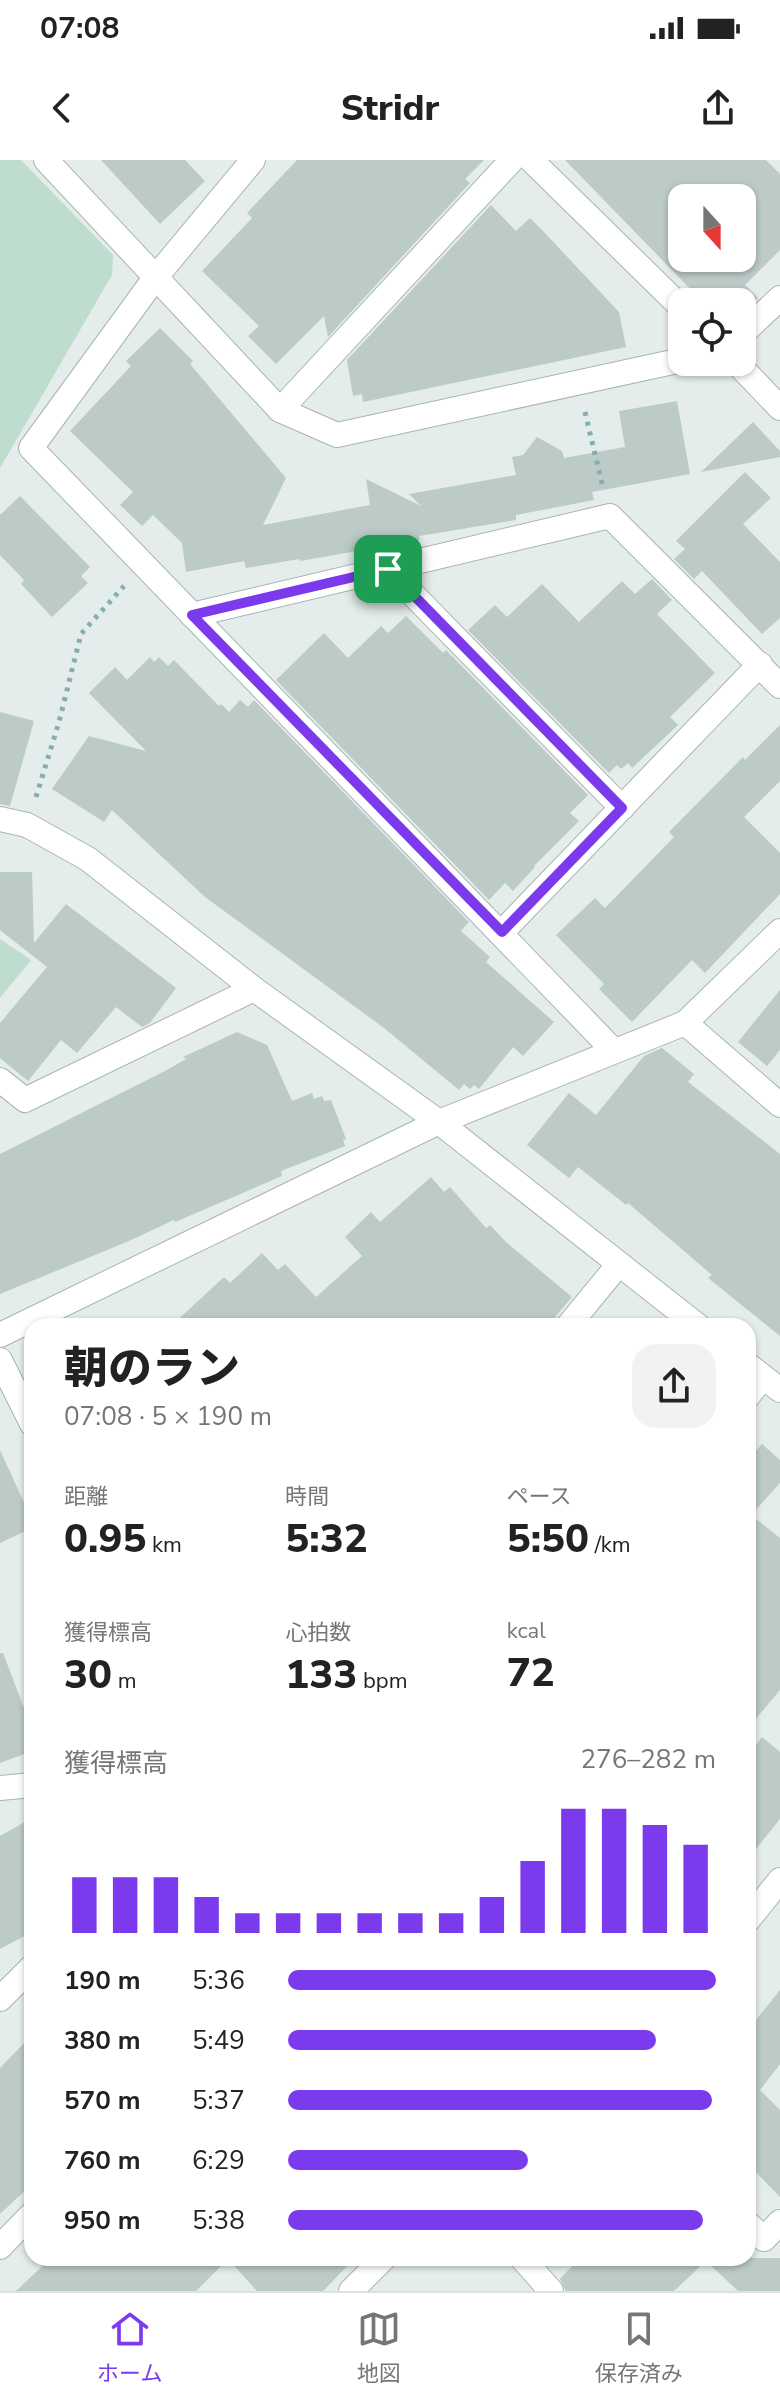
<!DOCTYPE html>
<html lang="ja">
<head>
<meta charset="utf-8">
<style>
	:root { --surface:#fff; --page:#f2f2f2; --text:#222; --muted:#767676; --line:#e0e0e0; --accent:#7c3aed }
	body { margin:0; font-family:"Nunito Sans","Noto Sans JP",sans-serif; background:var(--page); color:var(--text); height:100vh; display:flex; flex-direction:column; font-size:30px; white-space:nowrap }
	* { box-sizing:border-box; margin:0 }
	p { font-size:26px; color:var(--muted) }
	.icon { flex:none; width:44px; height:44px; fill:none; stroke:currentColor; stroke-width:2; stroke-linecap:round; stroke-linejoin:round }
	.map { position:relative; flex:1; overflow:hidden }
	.details { position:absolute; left:24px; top:1158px; width:732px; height:948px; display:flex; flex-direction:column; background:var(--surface); border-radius:24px; box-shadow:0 2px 6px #0004 }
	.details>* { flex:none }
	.needle { width:52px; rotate:159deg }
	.tools { position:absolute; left:668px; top:24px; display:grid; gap:16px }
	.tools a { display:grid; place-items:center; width:88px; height:88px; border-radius:16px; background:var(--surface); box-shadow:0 2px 6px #0004; font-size:40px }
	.pin { position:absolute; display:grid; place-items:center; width:68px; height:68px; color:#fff; margin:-34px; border-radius:16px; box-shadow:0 4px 12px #0006 }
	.round { display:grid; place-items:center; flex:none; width:84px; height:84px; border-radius:24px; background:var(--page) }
	.head { display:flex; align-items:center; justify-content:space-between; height:136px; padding:0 40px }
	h1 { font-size:44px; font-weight:800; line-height:60px }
	.stats { display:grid; grid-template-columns:repeat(3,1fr); gap:12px; height:136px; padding:8px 40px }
	.stats div { display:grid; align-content:center }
	.stats b { font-size:40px; font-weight:800 }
	.stats small { font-size:22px; font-weight:400 }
	.stats p { font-size:22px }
	.chart { height:224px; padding:16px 40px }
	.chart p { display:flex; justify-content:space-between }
	.chart svg { width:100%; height:144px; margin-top:8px; stroke:var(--accent); stroke-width:6 }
	ul { padding:0 40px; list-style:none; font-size:26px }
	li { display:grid; grid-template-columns:128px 96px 1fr; align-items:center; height:60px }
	li i { height:20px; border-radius:10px; background:var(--accent) }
	.status { display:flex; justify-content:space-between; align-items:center; height:56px; padding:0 40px; background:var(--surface); direction:ltr }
	.status svg { height:22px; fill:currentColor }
	header { display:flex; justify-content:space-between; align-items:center; height:104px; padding:0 40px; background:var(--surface); font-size:36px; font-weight:800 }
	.tabs { display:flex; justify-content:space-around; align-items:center; height:112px; border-top:2px solid var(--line); background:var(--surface); font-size:22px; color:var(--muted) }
	.tabs a { display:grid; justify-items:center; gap:4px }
	.tabs .on { color:var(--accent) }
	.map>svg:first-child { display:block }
	.green { fill:#beddce }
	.building { fill:#bccac8; fill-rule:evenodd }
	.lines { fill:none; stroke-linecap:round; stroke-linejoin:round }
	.minor-casing { stroke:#a7b5b3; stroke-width:26 }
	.tertiary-casing { stroke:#a7b5b3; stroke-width:26 }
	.path { stroke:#85afac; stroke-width:5; stroke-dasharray:4 6; stroke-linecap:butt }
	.minor { stroke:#fff; stroke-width:24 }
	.tertiary { stroke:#fff; stroke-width:24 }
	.route-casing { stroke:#fff; stroke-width:16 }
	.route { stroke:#7c3aed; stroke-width:10 }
</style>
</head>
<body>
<div class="status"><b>07:08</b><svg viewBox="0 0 49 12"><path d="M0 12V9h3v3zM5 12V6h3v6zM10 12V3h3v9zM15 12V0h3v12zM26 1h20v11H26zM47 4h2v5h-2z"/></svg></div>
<header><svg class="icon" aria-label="back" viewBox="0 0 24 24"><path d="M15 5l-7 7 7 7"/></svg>Stridr<svg class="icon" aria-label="share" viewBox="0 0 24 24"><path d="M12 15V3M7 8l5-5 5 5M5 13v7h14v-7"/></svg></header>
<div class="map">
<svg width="780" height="2131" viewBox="0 0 780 2131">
	<rect width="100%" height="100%" fill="#e4edeb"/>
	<g class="green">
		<path d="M0 0H21L113 95 112 115 0 308Z"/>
		<path d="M0 779 31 800 0 838Z"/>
	</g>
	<g class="building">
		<path d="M101 0H185L205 21 160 64Z"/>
		<path d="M297 0H484L465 19 470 23 328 177 324 156 276 204 248 176 259 166 202 111 252 58 247 53Z"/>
		<path d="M565 0H766L780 14V90L745 125 758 138 754 142H703ZM682 38H742V98H682Z"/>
		<path d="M491 45 516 71 530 58 543 71 619 152 626 187 363 242 362 234 353 236 347 200Z"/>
		<path d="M160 168 193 201 190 204 286 318 263 365 370 345 366 319 421 346 409 334 516 315 512 297 523 295 537 277 562 291 564 298 625 287 619 251 677 241 690 314 592 332 594 340 516 355V360L419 376 420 380 300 401 299 399 246 408 244 401 186 412 182 383 153 355 142 366 120 345 133 332 70 271 131 206 126 201Z"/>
		<path d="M753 262 780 291V297L701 312Z"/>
		<path d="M745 312 771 338 743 364 780 402V458L762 474 702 411 694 419 674 399 685 389 676 381Z"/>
		<path d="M20 336 90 407 81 416 88 423 52 457 21 424 24 420 0 395V355Z"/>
		<path d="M652 419 672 440 657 454 715 513 670 557 678 565 632 608 628 603 621 609 617 605 609 613 468 470 495 445 507 457 542 424 579 462 622 421 635 434Z"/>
		<path d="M406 456 443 493 446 490 588 635 570 653 579 661 534 706 535 707 513 731 505 723 489 740 276 520 324 473 348 498 381 466 388 473Z"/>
		<path d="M150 497 154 502 159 497 168 506 174 500 219 546 221 544 229 552 240 540 248 547 254 540 469 762 461 771 490 797 486 802 554 862 523 896 513 887 479 929 474 925 470 929 464 924 459 930 384 868 205 737 112 650 104 662 52 629 89 576 146 591 89 533 115 507 127 520Z"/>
		<path d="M0 552 34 561 10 646 0 644Z"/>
		<path d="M780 565V621L744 657 780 693V734L705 813 692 800 632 862 599 829 604 824 556 775 595 738 605 748 674 677 669 672 743 597 745 600Z"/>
		<path d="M0 712H32L34 783 66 744 176 828 150 863 142 867 116 847 77 893 61 880 28 921 0 898V863L47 807 0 770Z"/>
		<path d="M780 830V890L767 906 738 882Z"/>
		<path d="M237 872 267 885 292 941 312 933 314 939 322 936 324 941 331 940 346 979 343 980 345 986 281 1011 282 1016 175 1062 174 1060 129 1081 0 1134V994L167 910 186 899 183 897Z"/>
		<path d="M662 888 694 914 688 922 780 994V1176L708 1118 712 1115 628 1043 626 1045 578 1007 569 1018 527 985 569 933 596 955 644 896Z"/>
		<path d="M431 1017 444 1032 450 1027 486 1068 490 1065 506 1082 572 1137 556 1156 553 1166H171L224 1117 230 1123 262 1093 278 1110 285 1104 316 1137 362 1096 345 1077 371 1052 380 1062Z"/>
		<path d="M762 1284 780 1300V1323L751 1355 780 1378V1530L748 1568V1300Z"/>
		<path d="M0 1290 32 1360V1368L0 1383Z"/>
		<path d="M0 1493H3L32 1569V1591L0 1603Z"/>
		<path d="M762 1577 780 1592V1659L748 1699V1595Z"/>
		<path d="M32 1658V1772L0 1789V1676Z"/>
		<path d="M780 1830V1904L760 1930 780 1950V2037L748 2004V1870Z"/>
		<path d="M32 1875V2024L0 2054V1908Z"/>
		<path d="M51 2098H355L323 2131H257L228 2099 196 2131H16Z"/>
		<path d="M580 2098H780V2131H738L706 2101 674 2131H566L560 2119Z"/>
	</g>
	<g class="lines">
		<defs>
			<g id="minor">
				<path d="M46 0 280 250 337 275 682 200"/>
				<path d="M253 0 155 118 31 288 614 891"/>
				<path d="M531 0 682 148"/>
				<path d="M742 174 780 138"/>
				<path d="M736 202 780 248"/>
				<path d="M280 250 512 0"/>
				<path d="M388 409 622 648"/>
				<path d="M192 455 610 356 780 526"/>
				<path d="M502 772 760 504"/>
				<path d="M685 863 780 945"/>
				<path d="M0 920 25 940 254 829"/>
				<path d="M568 1166 619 1104"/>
				<path d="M0 1175 439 962 685 863 780 771"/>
				<path d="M0 1200 32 1264"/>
				<path d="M748 1236 763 1217"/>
				<path d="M0 1628 32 1625"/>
				<path d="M0 1839 32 1807"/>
				<path d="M748 2064 764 2079 780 2062"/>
				<path d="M0 2087 32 2054"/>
				<path d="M522 2098 551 2131"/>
				<path d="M351 2131 384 2098"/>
			</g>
			<g id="tertiary">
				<path d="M0 659 27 665 88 699 254 829 439 962 698 1166"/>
				<path d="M748 1205 780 1230"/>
				<path d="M748 1760 780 1720"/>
			</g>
		</defs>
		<use href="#minor" class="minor-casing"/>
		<use href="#tertiary" class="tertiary-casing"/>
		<g class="path">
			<path d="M585 252 603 328"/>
			<path d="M36 637 59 562 81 474 124 426"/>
		</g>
		<use href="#minor" class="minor"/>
		<use href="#tertiary" class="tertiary"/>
	</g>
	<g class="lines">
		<defs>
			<path id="route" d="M388 409 622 648 502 772 192 455Z"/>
		</defs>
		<use href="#route" class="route-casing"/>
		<use href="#route" class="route"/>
	</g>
</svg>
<div class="tools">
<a><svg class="needle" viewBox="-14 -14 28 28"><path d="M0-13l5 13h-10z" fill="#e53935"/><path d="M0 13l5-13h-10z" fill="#767676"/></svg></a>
<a><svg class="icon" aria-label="locate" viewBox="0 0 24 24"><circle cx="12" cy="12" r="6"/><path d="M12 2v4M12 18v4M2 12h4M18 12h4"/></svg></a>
</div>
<div class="pin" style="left:388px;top:409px;background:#1e9e55"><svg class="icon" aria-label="arrive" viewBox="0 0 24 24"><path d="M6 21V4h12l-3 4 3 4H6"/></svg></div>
<section class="details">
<div class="head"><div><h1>朝のラン</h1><p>07:08 · 5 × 190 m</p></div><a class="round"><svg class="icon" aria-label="share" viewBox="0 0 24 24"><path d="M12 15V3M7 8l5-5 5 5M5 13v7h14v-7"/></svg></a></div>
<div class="stats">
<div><p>距離</p><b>0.95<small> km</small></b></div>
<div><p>時間</p><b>5:32</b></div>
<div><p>ペース</p><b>5:50<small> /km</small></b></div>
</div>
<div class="stats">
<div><p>獲得標高</p><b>30<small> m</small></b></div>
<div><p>心拍数</p><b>133<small> bpm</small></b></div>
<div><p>kcal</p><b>72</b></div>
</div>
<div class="chart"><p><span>獲得標高</span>276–282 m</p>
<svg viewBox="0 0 160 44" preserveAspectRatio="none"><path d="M5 44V27M15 44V27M25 44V27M35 44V33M45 44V38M55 44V38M65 44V38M75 44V38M85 44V38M95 44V38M105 44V33M115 44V22M125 44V6M135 44V6M145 44V11M155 44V17"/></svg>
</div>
<ul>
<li><b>190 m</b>5:36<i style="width:100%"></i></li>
<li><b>380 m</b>5:49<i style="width:86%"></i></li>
<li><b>570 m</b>5:37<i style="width:99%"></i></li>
<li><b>760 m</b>6:29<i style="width:56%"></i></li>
<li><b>950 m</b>5:38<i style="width:97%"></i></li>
</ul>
</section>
</div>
<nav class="tabs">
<a class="on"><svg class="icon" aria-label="home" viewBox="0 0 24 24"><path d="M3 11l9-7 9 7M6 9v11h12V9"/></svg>ホーム</a>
<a><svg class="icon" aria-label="map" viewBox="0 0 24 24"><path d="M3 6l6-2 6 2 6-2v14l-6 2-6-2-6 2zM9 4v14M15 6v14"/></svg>地図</a>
<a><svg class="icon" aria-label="saved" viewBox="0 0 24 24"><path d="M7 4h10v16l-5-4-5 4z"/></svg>保存済み</a>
</nav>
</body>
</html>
